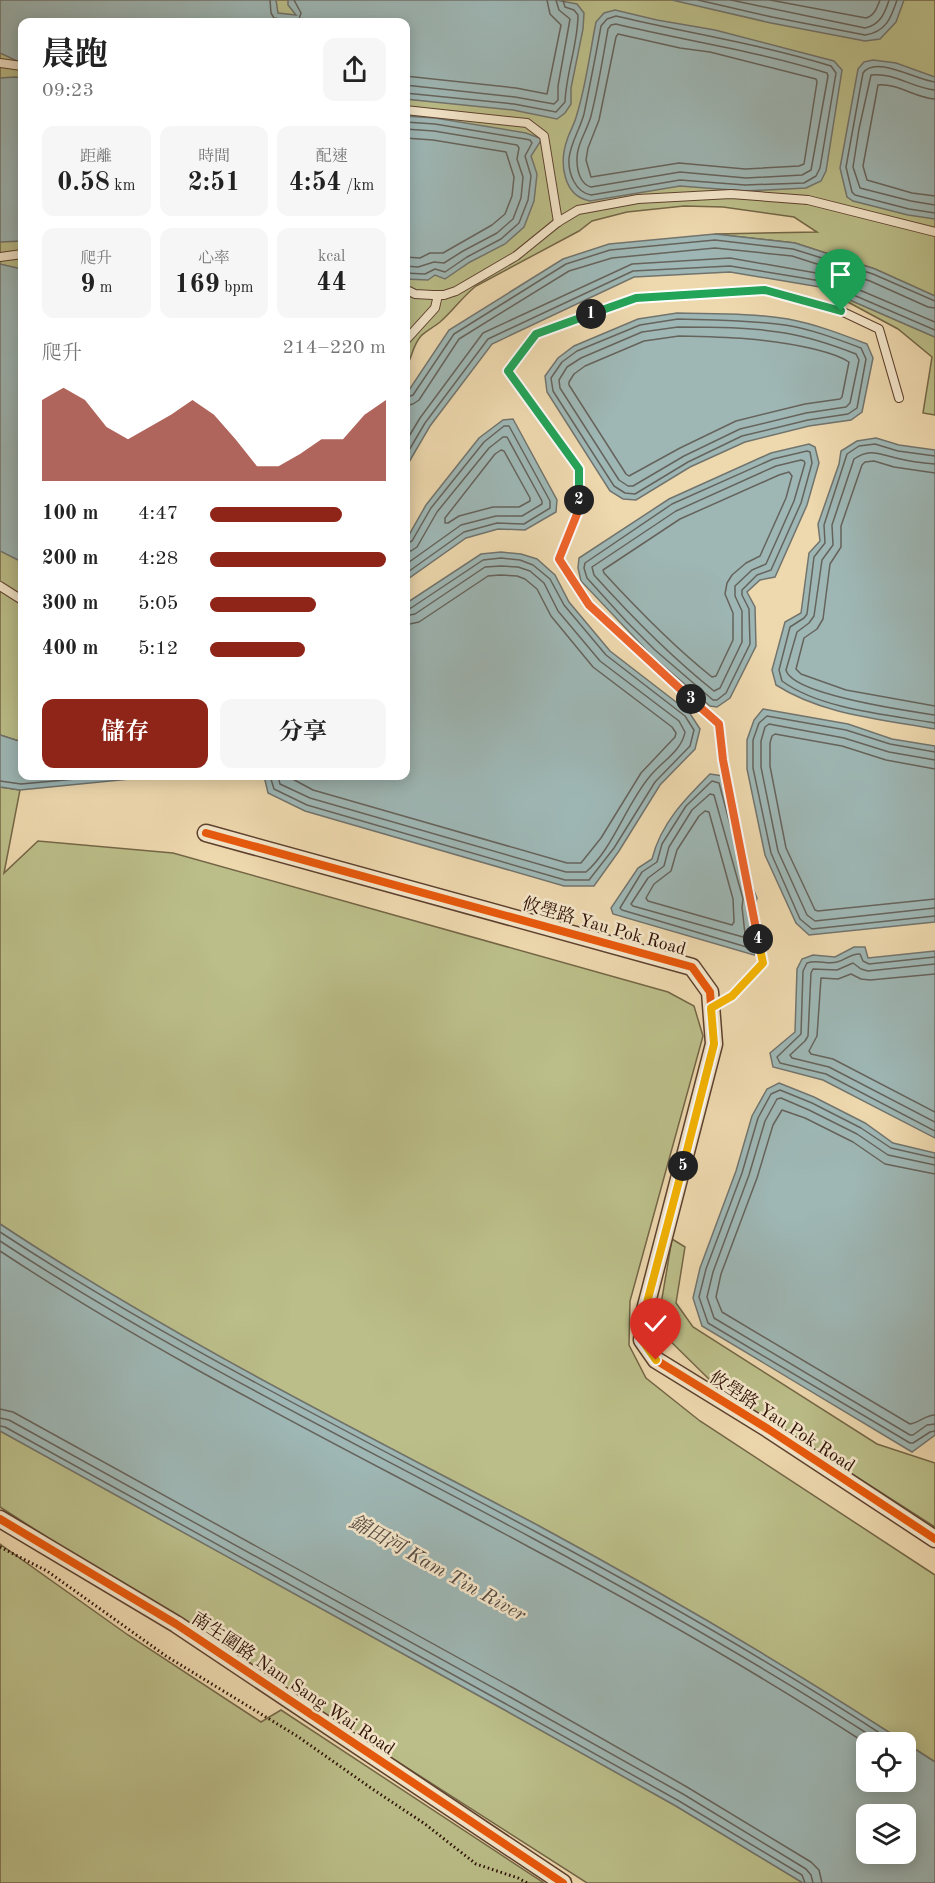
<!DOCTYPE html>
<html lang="zh-TW">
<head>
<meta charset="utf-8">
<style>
	:root { --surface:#fff; --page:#f6f6f6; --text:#222; --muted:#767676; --accent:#8f2418 }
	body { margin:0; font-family:"Old Standard TT","Noto Serif TC",serif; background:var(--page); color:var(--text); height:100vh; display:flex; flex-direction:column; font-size:22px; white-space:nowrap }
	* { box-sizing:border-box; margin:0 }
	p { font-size:20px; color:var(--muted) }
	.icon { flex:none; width:33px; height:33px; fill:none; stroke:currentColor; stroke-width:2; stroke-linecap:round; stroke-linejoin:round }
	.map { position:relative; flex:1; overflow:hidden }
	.panel { position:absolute; left:18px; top:18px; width:392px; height:762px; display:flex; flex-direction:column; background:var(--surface); border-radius:12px; box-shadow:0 3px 15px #0003 }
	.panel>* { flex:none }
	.tools { position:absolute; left:856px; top:1732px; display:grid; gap:12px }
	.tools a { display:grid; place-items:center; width:60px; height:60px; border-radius:12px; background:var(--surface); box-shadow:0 3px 15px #0003; font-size:30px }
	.pin { position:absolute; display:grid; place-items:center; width:51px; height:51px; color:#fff; margin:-62px -26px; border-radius:50% 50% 50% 0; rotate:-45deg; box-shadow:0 0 6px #0007 }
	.pin .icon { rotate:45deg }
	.km { position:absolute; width:30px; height:30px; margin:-15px; border-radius:50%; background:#222; color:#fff; font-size:16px; line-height:30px; text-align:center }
	.round { display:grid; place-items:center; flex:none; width:63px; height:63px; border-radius:12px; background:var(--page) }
	.headline { display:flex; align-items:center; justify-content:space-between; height:102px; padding:0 24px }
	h1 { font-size:33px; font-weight:700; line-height:45px }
	.metrics { display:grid; grid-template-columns:repeat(3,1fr); gap:9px; height:102px; padding:6px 24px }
	.metrics div { display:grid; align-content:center; border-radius:12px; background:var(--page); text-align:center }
	.metrics b { font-size:26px; font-weight:700 }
	.metrics small { font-size:16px; font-weight:400 }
	.metrics p { font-size:16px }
	.chart { height:168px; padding:12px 24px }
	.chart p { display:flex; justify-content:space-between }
	.chart svg { width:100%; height:108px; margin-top:6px; fill:var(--accent); opacity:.7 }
	.primary-button { display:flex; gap:12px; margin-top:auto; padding:12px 24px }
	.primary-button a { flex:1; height:69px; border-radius:12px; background:var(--accent); color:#fff; font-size:24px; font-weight:700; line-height:69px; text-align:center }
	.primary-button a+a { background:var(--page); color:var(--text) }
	ul { padding:0 24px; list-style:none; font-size:20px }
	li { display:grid; grid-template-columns:96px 72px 1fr; align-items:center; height:45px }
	li i { height:15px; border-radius:8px; background:var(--accent) }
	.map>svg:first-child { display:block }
	.green { fill:#bbbe89; stroke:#746646; stroke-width:1.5 }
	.water { fill:#9eb7b5; stroke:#71746e; stroke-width:1.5; fill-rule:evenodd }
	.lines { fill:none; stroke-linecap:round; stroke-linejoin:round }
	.shore { stroke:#66635c; stroke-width:1.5 }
	.service-casing { stroke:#5e412e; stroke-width:10 }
	.minor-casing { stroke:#5e412e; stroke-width:19 }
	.path { stroke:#2e0f04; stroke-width:3; stroke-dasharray:1.5 3; stroke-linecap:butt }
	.service { stroke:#f4e6ca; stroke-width:8 }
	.minor { stroke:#f4e6ca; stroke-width:16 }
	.cycleway-casing { stroke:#f4e6ca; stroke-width:11 }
	.cycleway { stroke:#e8590c; stroke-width:8 }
	.split-1-casing { stroke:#fff; stroke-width:12 }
	.split-2-casing { stroke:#fff; stroke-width:12 }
	.split-3-casing { stroke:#fff; stroke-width:12 }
	.split-4-casing { stroke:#fff; stroke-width:12 }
	.split-5-casing { stroke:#fff; stroke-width:12 }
	.split-6-casing { stroke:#fff; stroke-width:12 }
	.split-1 { stroke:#22a559; stroke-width:8 }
	.split-2 { stroke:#22a559; stroke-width:8 }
	.split-3 { stroke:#f0652b; stroke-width:8 }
	.split-4 { stroke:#f0652b; stroke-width:8 }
	.split-5 { stroke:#f5b400; stroke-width:8 }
	.split-6 { stroke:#f5b400; stroke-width:8 }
	.labels { text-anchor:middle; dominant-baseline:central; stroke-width:5; stroke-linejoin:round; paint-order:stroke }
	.street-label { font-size:18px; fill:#2e0f04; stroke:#f4e6ca }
	.water-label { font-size:20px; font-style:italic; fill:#554a42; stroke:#f4e6ca }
</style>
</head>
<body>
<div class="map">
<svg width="935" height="1883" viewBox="0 0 935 1883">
	<rect width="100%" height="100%" fill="#eed8ae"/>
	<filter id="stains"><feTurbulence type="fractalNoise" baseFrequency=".00333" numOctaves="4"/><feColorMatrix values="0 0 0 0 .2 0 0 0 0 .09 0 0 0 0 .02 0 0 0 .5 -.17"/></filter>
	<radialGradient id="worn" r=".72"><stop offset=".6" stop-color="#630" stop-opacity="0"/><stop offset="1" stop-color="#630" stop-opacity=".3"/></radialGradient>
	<g class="green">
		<path d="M0 0H935V296L875 269 795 243 715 234 817 232 794 217 723 207 684 206 627 212 592 221 579 231 476 286C462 297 453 311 440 322 434 327 426 331 421 336 412 346 412 359 405 369V22H22V742L0 735Z"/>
		<path d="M820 287 935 337V415L923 413 932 357 898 329Z"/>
		<path d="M0 787 20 790 4 873 38 841 173 853 668 992 694 1006 703 1036 630 1301 629 1345 646 1378 700 1421 935 1575V1762C807 1678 674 1599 539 1526 357 1430 172 1338 0 1224Z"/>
		<path d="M672 1239 685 1247 676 1303 693 1327 877 1444 935 1463V1527L718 1388 657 1328Z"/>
		<path d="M0 1431 503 1709 676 1806 803 1883H587L0 1507Z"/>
		<path d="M0 1544 128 1635 261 1722 281 1710 544 1883H0Z"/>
	</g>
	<g class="water">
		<path d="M0 0H276L278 13 296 15 288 5V0H556L577 4 584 13 583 29 571 88V104L565 113 557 119 513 110 405 99V22H22V62H19L0 53Z"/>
		<path d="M672 0H904L896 22 880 39 865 41 771 23Z"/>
		<path d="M615 10 657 20 715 30 834 61 842 70 826 171 821 181 806 188 745 191 680 186 590 201C563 196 559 163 567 140 570 131 575 123 577 114 586 85 590 52 596 22L604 13Z"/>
		<path d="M873 60 896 63 935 77V219L908 215 853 201 847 197 840 168 858 69 864 62Z"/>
		<path d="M15 77 22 78V241L0 242V78Z"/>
		<path d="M405 116 435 118 526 133 542 139 531 156 537 174 534 201 524 227 505 244 470 262 445 279 435 275 428 280 405 279Z"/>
		<path d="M715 234 795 243 875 269 935 296V337L820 287 730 272 634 277 492 344 430 426 405 469V396L449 330 563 259 609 244Z"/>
		<path d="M0 264 22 269V562L0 551Z"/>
		<path d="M677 313C714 314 752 313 788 319 815 324 841 334 867 344L873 358 862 412 851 420 809 426 745 442 690 467 636 500 623 499 610 491 547 392 545 376 558 358 574 346 638 319Z"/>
		<path d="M513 419 557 500 556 512 525 530 498 529 466 538 405 581V542L426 505 479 438 503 420Z"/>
		<path d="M876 438 899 445 935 450V729C881 719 823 715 776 685L772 670 785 622 801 613 809 553 820 541 818 524 839 464 841 451 857 441Z"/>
		<path d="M809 444 815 447 819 463 807 505 775 577 760 580 747 592 755 607 756 646 730 698 717 707 710 706 651 655 581 581 578 568 579 558 669 499 771 453Z"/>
		<path d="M501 552 521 554 537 559 555 575 569 602 610 651 689 712 700 729 695 749 660 785 619 851 594 886H564L305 811 268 793 264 776H405V604L481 554Z"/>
		<path d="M763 709 848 724 892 739 935 746V922L809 935 796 923 765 855 747 769V740L754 720Z"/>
		<path d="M0 735 22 742V776H154L150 777 20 790 0 787Z"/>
		<path d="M710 774 723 776 750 881 757 898 755 906 760 953 754 955 613 914 611 908 638 868 652 859C661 823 685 799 710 774Z"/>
		<path d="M854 947H865L868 958 935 951V1138L823 1080 773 1067 770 1053 795 1032 797 969 802 959 813 955 835 957Z"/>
		<path d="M779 1083 814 1097 865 1123 893 1143 935 1153V1435L912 1452 702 1326 693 1298 700 1268 736 1171 752 1116 767 1089Z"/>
		<path d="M0 1224C172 1338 357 1430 539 1526 674 1599 807 1678 935 1762V1883H803L676 1806 503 1709 0 1431ZM867 1743H906V1782H867ZM867 1815H906V1854H867Z"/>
	</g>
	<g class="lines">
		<g class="shore">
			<path d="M270 0 271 13 274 18 293 21 299 19 301 13 294 0"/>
			<path d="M698 0 772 17 865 35C886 32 891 18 897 0"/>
			<path d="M731 0 865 28C880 25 885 13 889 0"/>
			<path d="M770 0 866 18C874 16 877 8 880 0"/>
			<path d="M616 16C687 33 761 44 831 66L836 73 820 168 816 176 804 183 745 185 680 180 591 195C575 192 568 173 569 158 571 142 580 129 584 114 590 84 596 55 601 26L607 19Z"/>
			<path d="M616 24C686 41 758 51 827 73L828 76 811 170 802 175 746 178 680 172 591 187C581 185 577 171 577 161 576 145 587 131 591 116 598 88 603 58 608 29L611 25Z"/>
			<path d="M618 34 680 48 710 52 816 79 817 82 804 164 799 166 745 169 679 163 591 177 586 160 588 148 599 120 616 37Z"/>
			<path d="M405 76 516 88 547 94 561 25 550 14 547 0"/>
			<path d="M935 82C916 80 876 55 863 73L846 167 852 192 855 195 909 209 935 213"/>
			<path d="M405 85 515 97 554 104 558 100V86L570 19 559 10 556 0"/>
			<path d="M935 90C913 88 893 72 871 75L859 129 853 167 860 188 911 201 935 205"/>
			<path d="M405 93 514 104 556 112 565 102C566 73 578 44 578 15L574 10 565 7 563 0"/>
			<path d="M935 99C916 98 897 83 878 85L863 166 867 180 912 193 935 196"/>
			<path d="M405 122 435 124 525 139 530 140 532 143 525 156 531 176 528 200 519 223 501 239 467 257 445 272 435 269 425 274 405 273"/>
			<path d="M405 129 434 131 517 145 519 148 517 159 523 177 521 198 513 219 497 233 463 251 444 263 434 262 418 267 405 266"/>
			<path d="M405 138 433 140 506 152 514 177 512 196 505 214 492 225 443 253H430L420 258 405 257"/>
			<path d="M678 319C714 320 750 320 785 325 811 329 837 339 861 348L866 359 857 408 848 414 808 420 742 436 688 462 635 494 625 493 614 486 553 391 551 378 562 362 577 351 640 325Z"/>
			<path d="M678 327C713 327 750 327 785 333 809 337 833 345 856 354L859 360 850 403 846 407 806 413 740 429 684 456 633 486H628L619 480 560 388 559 380 567 367 581 358 642 332Z"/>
			<path d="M679 336C726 337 768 338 814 349 826 352 839 355 849 362L842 397 840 399 805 404 736 421 680 448 629 476 626 474 569 385V382L574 374 585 366 644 341Z"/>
			<path d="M405 398 413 395 454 334 566 264 610 250 715 240 793 249 873 274 935 301"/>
			<path d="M405 406 413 404 419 400 459 339 569 271 612 258 715 248 792 256 870 281 928 307 935 308"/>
			<path d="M405 443 420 418 483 333 632 264 730 258 822 274 935 322"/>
			<path d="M501 450 504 451 530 498V501L519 507H493L459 516 448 523H445V518L495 454Z"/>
			<path d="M807 451 810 452 812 463 801 503 771 570 757 575 742 590V595L749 609 750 644 726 693 717 700H713L655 650 626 621 587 578 584 568 585 563 672 504 773 459Z"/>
			<path d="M935 456 898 451 875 444 859 446 847 454 824 525 825 543 814 557 807 614 804 618 790 627 779 670 782 681C820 709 888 715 935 723"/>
			<path d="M405 457 425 423 488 339 633 271 730 266 821 281 935 330"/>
			<path d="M801 460 804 461 805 463 794 501 766 564 752 570 735 586V596L742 611V642L720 688 714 691C670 656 631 616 594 575L592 567 676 511 776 466Z"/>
			<path d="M935 464C922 463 908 461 896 458 879 454 870 448 854 459L832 525 833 545 822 560 814 616 809 623 797 632 786 670C792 695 909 711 935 715"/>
			<path d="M789 472 792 476 786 498 760 556 746 563 732 575 727 583 725 594 733 613V640L716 676 712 677C673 646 638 610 604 573L603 570 680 519 779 475Z"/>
			<path d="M935 473 894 467 874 461 865 462 862 465 841 526V547L830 564 823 619 817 629 804 638 796 669 801 674 846 690 935 706"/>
			<path d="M405 544 412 541 431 508 484 442 504 426H509L550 501V508L524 524 497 523 464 532 405 574"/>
			<path d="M405 551H411L417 547 437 512 489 448 503 437H507L542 501V504L522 516H496L461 525 405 565"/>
			<path d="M935 752 890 744 846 730 767 716 759 723 753 740V768L771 853 800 919 812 929 935 916"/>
			<path d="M935 760 889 752 844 738 769 724 765 727 761 741V767L778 851 807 915 815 921 935 908"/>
			<path d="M935 769 886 760 842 746 775 734 772 736 770 743V766L786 848 815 910 818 911 935 899"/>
			<path d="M270 776 274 789 307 805 565 880H589L614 848 655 782 690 746 694 730 685 716 606 655 564 605 550 579 533 565 520 560 501 558 483 560 411 608 405 609"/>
			<path d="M278 776 280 784 310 798 566 872H586C613 849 627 802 651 775 663 761 682 750 685 732L679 721 600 661 558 611 544 583 530 571 518 567 501 566 485 567 415 614 405 616"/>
			<path d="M287 776 313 790 567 863H581L601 838 641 773 675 737 676 733 672 727 593 667 551 616 537 589 525 579 517 576 500 575 488 576 419 622 405 625"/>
			<path d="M0 781 21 784 109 776"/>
			<path d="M710 794 714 795 743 899 742 907 745 934 743 937 633 906 631 904 648 878 664 866 669 847 692 810Z"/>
			<path d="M705 811 709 812 733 899 734 922 732 925 648 901 646 898 654 884 671 871 677 850 699 816Z"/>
			<path d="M731 828 719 783 712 781 686 806 662 844 657 862 642 872 620 908 622 910 750 948 753 947 754 944"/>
			<path d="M935 957 869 964 863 961 860 954C851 953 846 960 837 962 827 965 818 959 807 963L803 971 801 1034 777 1057 780 1063 826 1074 935 1131"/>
			<path d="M935 964 868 971 861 969 853 963 837 970 813 969 811 973 808 1036 805 1041 790 1055 792 1058 829 1067 935 1122"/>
			<path d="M935 974 870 980 861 979 851 974 838 979 821 978 817 1036 809 1051 811 1054 833 1059 935 1112"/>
			<path d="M935 1158 891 1148 861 1128 812 1103 780 1090 771 1094 758 1118 742 1173 706 1269 699 1297 708 1323 910 1443H913L930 1432 935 1431"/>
			<path d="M935 1165 888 1155 857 1134 809 1110 781 1098 777 1099 765 1121 749 1175 713 1272 707 1297 714 1318 910 1435H913L927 1425 935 1424"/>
			<path d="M935 1174 885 1164 853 1142 805 1118 782 1110 773 1125 757 1178 721 1274 716 1297 722 1312 910 1424C919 1423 925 1415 935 1415"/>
			<path d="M0 1232C172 1345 357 1435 538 1533 659 1598 780 1667 895 1743"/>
			<path d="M0 1241C170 1353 355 1442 534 1539 652 1603 770 1670 882 1743"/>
			<path d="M0 1251C169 1363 352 1451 529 1547 644 1608 758 1673 867 1744"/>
			<path d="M0 1409 13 1412 515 1689 687 1787 811 1862 819 1870 822 1883"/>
			<path d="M0 1418 9 1420 510 1697 683 1794 806 1869 811 1875 813 1883"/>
			<path d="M0 1426 5 1427 506 1704 679 1801 802 1875 805 1883"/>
		</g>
		<defs>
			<g id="service">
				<path d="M0 63 22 66"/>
				<path d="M405 110 527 123 544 136 558 222"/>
				<path d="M0 257 22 254"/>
				<path d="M405 289 415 294 433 295H444L456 291 516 256 558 222 578 210 638 199 731 194 808 200 935 232"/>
				<path d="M405 341 435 308 438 295"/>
				<path d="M0 586 22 600"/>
				<path d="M712 1008 732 996 763 963 723 760 719 724 589 605 559 559 579 509V469L508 371 536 334 636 298 765 290 841 311 879 329 899 398"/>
			</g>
			<g id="minor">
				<path d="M206 833 692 967 710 992 714 1044 645 1310 642 1340 656 1360 768 1429 935 1539"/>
				<path d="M0 1519 176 1624 563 1883"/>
			</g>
		</defs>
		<use href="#service" class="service-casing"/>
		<use href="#minor" class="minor-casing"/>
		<path class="path" d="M0 1547 47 1571 166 1656 297 1736 371 1788 425 1824 476 1864 518 1878 527 1883"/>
		<use href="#service" class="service"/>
		<use href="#minor" class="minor"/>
		<defs>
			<g id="cycleway">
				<path d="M206 833 692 967 710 992 714 1044 645 1310 642 1340 656 1360 768 1429 935 1539"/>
				<path d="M0 1519 176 1624 563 1883"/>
			</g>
		</defs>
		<use href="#cycleway" class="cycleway-casing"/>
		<use href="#cycleway" class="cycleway"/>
	</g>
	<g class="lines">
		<defs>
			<path id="split-1" d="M591 314 636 298 765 290 841 311"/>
			<path id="split-2" d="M579 500V469L508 371 536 334 591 314"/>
			<path id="split-3" d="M579 500V509L559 559 589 605 691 699"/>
			<path id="split-4" d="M691 699 719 724 723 760 758 939"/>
			<path id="split-5" d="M683 1166 714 1044 711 1008 732 996 763 963 758 939"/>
			<path id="split-6" d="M656 1360 642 1340 645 1310 683 1166"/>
		</defs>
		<use href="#split-1" class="split-1-casing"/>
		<use href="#split-2" class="split-2-casing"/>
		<use href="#split-3" class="split-3-casing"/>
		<use href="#split-4" class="split-4-casing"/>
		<use href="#split-5" class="split-5-casing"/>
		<use href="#split-6" class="split-6-casing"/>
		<use href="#split-1" class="split-1"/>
		<use href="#split-2" class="split-2"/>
		<use href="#split-3" class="split-3"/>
		<use href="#split-4" class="split-4"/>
		<use href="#split-5" class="split-5"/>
		<use href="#split-6" class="split-6"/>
	</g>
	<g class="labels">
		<g class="street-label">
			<text transform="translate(604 927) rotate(16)">攸壆路 Yau Pok Road</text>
			<text transform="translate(782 1422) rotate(33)">攸壆路 Yau Pok Road</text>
			<text transform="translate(293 1684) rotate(34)">南生圍路 Nam Sang Wai Road</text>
		</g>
		<g class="water-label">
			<text transform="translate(437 1569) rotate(29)">錦田河 Kam Tin River</text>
		</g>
	</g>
	<rect width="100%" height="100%" filter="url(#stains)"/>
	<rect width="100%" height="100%" fill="url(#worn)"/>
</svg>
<div class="tools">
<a><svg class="icon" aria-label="locate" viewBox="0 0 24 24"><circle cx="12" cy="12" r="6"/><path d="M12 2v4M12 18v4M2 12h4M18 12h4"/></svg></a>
<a><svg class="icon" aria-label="layers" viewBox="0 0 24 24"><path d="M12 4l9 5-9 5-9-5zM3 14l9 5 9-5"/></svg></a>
</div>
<div class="pin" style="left:841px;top:311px;background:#1e9e55"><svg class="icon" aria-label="arrive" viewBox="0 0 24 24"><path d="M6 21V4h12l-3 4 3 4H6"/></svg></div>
<div class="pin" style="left:656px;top:1360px;background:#d93025"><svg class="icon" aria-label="check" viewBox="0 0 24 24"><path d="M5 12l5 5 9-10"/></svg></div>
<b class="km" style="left:591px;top:314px">1</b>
<b class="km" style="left:579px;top:500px">2</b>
<b class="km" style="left:691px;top:699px">3</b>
<b class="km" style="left:758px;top:939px">4</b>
<b class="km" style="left:683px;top:1166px">5</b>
<section class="panel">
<div class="headline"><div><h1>晨跑</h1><p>09:23</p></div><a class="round"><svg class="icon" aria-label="share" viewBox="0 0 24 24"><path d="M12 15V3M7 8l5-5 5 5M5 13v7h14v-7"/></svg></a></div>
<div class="metrics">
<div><p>距離</p><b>0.58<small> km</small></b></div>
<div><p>時間</p><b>2:51</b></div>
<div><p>配速</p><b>4:54<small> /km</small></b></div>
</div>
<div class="metrics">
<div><p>爬升</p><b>9<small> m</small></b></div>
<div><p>心率</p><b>169<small> bpm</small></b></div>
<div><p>kcal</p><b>44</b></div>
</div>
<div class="chart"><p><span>爬升</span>214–220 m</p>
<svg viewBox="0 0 160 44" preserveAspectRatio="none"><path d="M0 44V11L10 6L20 11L30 22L40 27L50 22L60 17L70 11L80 17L90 27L100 38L110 38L120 33L130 27L140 27L150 17L160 11V44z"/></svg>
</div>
<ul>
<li><b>100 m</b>4:47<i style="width:75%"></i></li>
<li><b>200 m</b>4:28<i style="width:100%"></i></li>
<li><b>300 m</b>5:05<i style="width:60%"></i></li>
<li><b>400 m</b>5:12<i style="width:54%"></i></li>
</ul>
<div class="primary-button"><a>儲存</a><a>分享</a></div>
</section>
</div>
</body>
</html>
